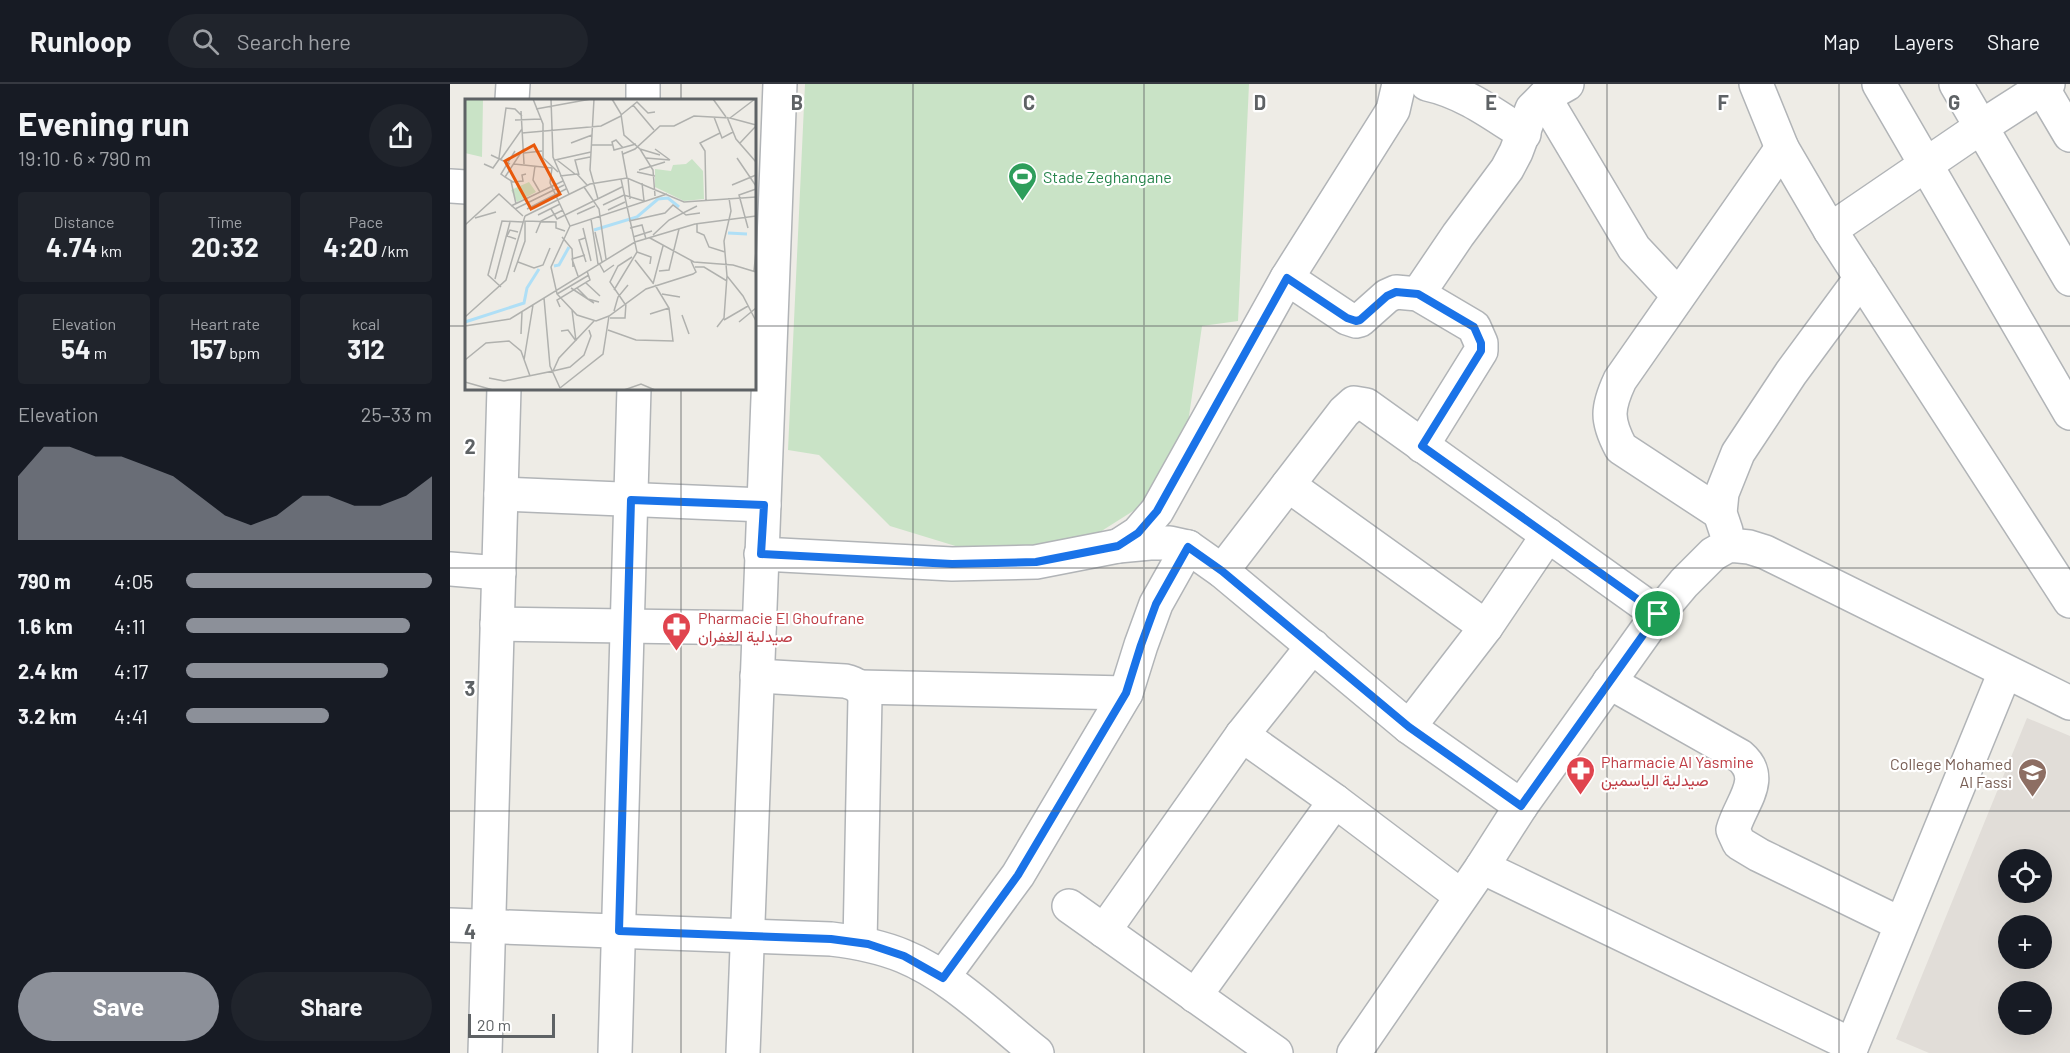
<!DOCTYPE html>
<html lang="en">
<head>
<meta charset="utf-8">
<style>
	:root { --surface:#171b24; --page:#20242c; --text:#f1f3f6; --muted:#9ea1a6; --line:#363941; --accent:#8c9099 }
	body { margin:0; font-family:Barlow,Vazirmatn,sans-serif; background:var(--page); color:var(--text); height:100vh; display:flex; flex-direction:column; font-size:22px; white-space:nowrap }
	* { box-sizing:border-box; margin:0 }
	p { font-size:20px; color:var(--muted) }
	.icon { flex:none; width:33px; height:33px; fill:none; stroke:currentColor; stroke-width:2; stroke-linecap:round; stroke-linejoin:round }
	.map { position:relative; flex:1; overflow:hidden }
	.sheet { display:flex; flex-direction:column; background:var(--surface); width:450px }
	.sheet>* { flex:none }
	.fabs { position:absolute; left:1548px; top:765px; display:grid; gap:12px }
	.fabs a { display:grid; place-items:center; width:54px; height:54px; border-radius:50%; background:var(--surface); box-shadow:0 6px 24px #0002; font-size:30px }
	.scale { position:absolute; left:18px; bottom:15px; width:87px; box-sizing:border-box; padding-left:6px; border:3px solid #5e6265; border-top:0; font-size:16px; line-height:21px; white-space:nowrap; color:#5e6265; -webkit-text-stroke:4px #fff; paint-order:stroke }
	.pin { position:absolute; display:grid; place-items:center; width:51px; height:51px; color:#fff; margin:-26px; border:3px solid #fff; border-radius:50%; box-shadow:0 2px 6px #0007 }
	.round { display:grid; place-items:center; flex:none; width:63px; height:63px; border-radius:32px; background:var(--page) }
	.summary { display:flex; align-items:center; justify-content:space-between; height:102px; padding:0 18px }
	h1 { font-size:33px; font-weight:700; line-height:45px }
	.metrics { display:grid; grid-template-columns:repeat(3,1fr); gap:9px; height:102px; padding:6px 18px }
	.metrics div { display:grid; align-content:center; border-radius:6px; background:var(--page); text-align:center }
	.metrics b { font-size:26px; font-weight:700 }
	.metrics small { font-size:16px; font-weight:400 }
	.metrics p { font-size:16px }
	.chart { height:168px; padding:12px 18px }
	.chart p { display:flex; justify-content:space-between }
	.chart svg { width:100%; height:108px; margin-top:6px; fill:var(--accent); opacity:.7 }
	.action { display:flex; gap:12px; margin-top:auto; padding:12px 18px }
	.action a { flex:1; height:69px; border-radius:36px; background:var(--accent); color:#fff; font-size:24px; font-weight:700; line-height:69px; text-align:center }
	.action a+a { background:var(--page); color:var(--text) }
	ul { padding:0 18px; list-style:none; font-size:20px }
	li { display:grid; grid-template-columns:96px 72px 1fr; align-items:center; height:45px }
	li i { height:15px; border-radius:8px; background:var(--accent) }
	header { display:flex; align-items:center; gap:36px; box-sizing:border-box; height:84px; padding:0 30px; background:var(--surface); border-bottom:2px solid var(--line) }
	header strong { font-size:28px }
	nav { display:flex; gap:33px; margin-inline-start:auto; font-size:21px }
	.search { width:420px; height:54px; background:var(--page); display:flex; align-items:center; gap:15px; box-sizing:border-box; padding:0 21px; border-radius:33px; color:var(--muted); font-size:22px }
	main { display:flex; flex:1; min-height:0 }
	.map>svg:first-child { display:block }
	.education { fill:#e1ddd8; fill-rule:evenodd }
	.green { fill:#c9e3c6 }
	.lines { fill:none; stroke-linecap:round; stroke-linejoin:round }
	.street-casing { stroke:#b1b4b7; stroke-width:36 }
	.street { stroke:#fff; stroke-width:33 }
	.route-casing { stroke:#fff; stroke-width:12 }
	.route { stroke:#1a73e8; stroke-width:8 }
	.grid { fill:none; stroke:#5e6265; stroke-width:1.5; stroke-opacity:0.55 }
	.labels { text-anchor:middle; dominant-baseline:central; stroke-width:4.5; stroke-linejoin:round; paint-order:stroke }
	.leisure-label { font-size:16px; fill:#27864d; stroke:#fff; text-anchor:start }
	.health-label { font-size:16px; fill:#be3a42; stroke:#fff; text-anchor:start }
	.education-label { font-size:16px; fill:#785e54; stroke:#fff; text-anchor:end }
	.inset-river { fill:none; stroke:#afdff6; stroke-width:3 }
	.inset-road { fill:none; stroke:#b0b1ae; stroke-width:1.5 }
	.view { fill:#e8590c; fill-opacity:0.15; stroke:#e8590c; stroke-width:3 }
	.inset-edge { fill:none; stroke:#5e6265; stroke-width:3 }
	.grid-label { font-size:20px; text-anchor:middle; font-weight:bold; fill:#5e6265; stroke:#fff; stroke-width:4.5; stroke-linejoin:round; paint-order:stroke }
</style>
</head>
<body>
<header>
<strong>Runloop</strong>
<div class="search"><svg class="icon" aria-label="search" viewBox="0 0 24 24"><circle cx="10" cy="10" r="6"/><path d="M15 15l6 6"/></svg>Search here</div>
<nav><a>Map</a><a>Layers</a><a>Share</a></nav>
</header>
<main>
<section class="sheet">
<div class="summary"><div><h1>Evening run</h1><p>19:10 · 6 × 790 m</p></div><a class="round"><svg class="icon" aria-label="share" viewBox="0 0 24 24"><path d="M12 15V3M7 8l5-5 5 5M5 13v7h14v-7"/></svg></a></div>
<div class="metrics">
<div><p>Distance</p><b>4.74<small> km</small></b></div>
<div><p>Time</p><b>20:32</b></div>
<div><p>Pace</p><b>4:20<small> /km</small></b></div>
</div>
<div class="metrics">
<div><p>Elevation</p><b>54<small> m</small></b></div>
<div><p>Heart rate</p><b>157<small> bpm</small></b></div>
<div><p>kcal</p><b>312</b></div>
</div>
<div class="chart"><p><span>Elevation</span>25–33 m</p>
<svg viewBox="0 0 160 44" preserveAspectRatio="none"><path d="M0 44V18L10 6L20 6L30 10L40 10L50 14L60 18L70 26L80 34L90 38L100 34L110 26L120 26L130 30L140 30L150 26L160 18V44z"/></svg>
</div>
<ul>
<li><b>790 m</b>4:05<i style="width:100%"></i></li>
<li><b>1.6 km</b>4:11<i style="width:91%"></i></li>
<li><b>2.4 km</b>4:17<i style="width:82%"></i></li>
<li><b>3.2 km</b>4:41<i style="width:58%"></i></li>
</ul>
<div class="action"><a>Save</a><a>Share</a></div>
</section>
<div class="map">
<svg width="1620" height="969" viewBox="0 0 1620 969">
	<rect width="100%" height="100%" fill="#eeece6"/>
	<path class="education" d="M1577 634 1620 652V969H1479L1446 955ZM1558 776H1592V808H1558ZM1558 842H1592V874H1558ZM1558 908H1592V940H1558Z"/>
	<path class="green" d="M355 0H799L788 237 752 242 737 346 691 422 631 460 512 464 440 442 369 371 338 366Z"/>
	<g class="lines">
		<defs>
			<g id="street">
				<path d="M949 0 943 26 837 194 897 234 906 237 910 236 937 212 946 208 968 210 1024 243 1031 259V267L972 362"/>
				<path d="M977 0C1014 8 1043 30 1074 50"/>
				<path d="M1306 0 1332 64 1380 146 1620 517"/>
				<path d="M1429 0 1620 329"/>
				<path d="M1506 0 1620 195"/>
				<path d="M1590 0 1620 51"/>
				<path d="M1094 13 1184 164 1228 211"/>
				<path d="M62 16 63 0"/>
				<path d="M193 16V0"/>
				<path d="M0 102 16 103"/>
				<path d="M1380 146 1531 43 1598 0"/>
				<path d="M968 210 1008 151 1057 85 1066 68 1082 25 1094 13 1117 0"/>
				<path d="M838 401 1036 543"/>
				<path d="M51 410 314 421"/>
				<path d="M1270 429 1171 364C1156 336 1157 324 1170 296L1332 64"/>
				<path d="M1276 447 1270 429 1272 409 1288 369 1341 289 1411 194"/>
				<path d="M668 462 688 449 707 427 837 194"/>
				<path d="M311 470 502 480 586 478 668 462 700 459H720L738 463 772 487 959 643 1071 722"/>
				<path d="M0 485 49 489"/>
				<path d="M772 487 894 328 904 319 916 321 1208 530"/>
				<path d="M47 540 309 544"/>
				<path d="M307 592 395 597C405 599 411 603 415 613L410 859"/>
				<path d="M1159 598 1290 672C1317 695 1290 719 1283 746L1289 759 1309 771 1451 840"/>
				<path d="M410 603 676 609"/>
				<path d="M959 643 1036 543 1098 451"/>
				<path d="M792 651 885 717 1011 812"/>
				<path d="M1032 783 1402 961"/>
				<path d="M619 822 826 969"/>
				<path d="M0 841 381 855C406 858 429 862 453 872 502 892 545 936 587 969"/>
				<path d="M654 847 792 651 863 562"/>
				<path d="M493 893 568 791 676 609 691 561 706 520 738 463"/>
				<path d="M745 912 885 717"/>
				<path d="M35 969 54 304"/>
				<path d="M165 969 184 304"/>
				<path d="M293 969 330 0"/>
				<path d="M904 969 1032 783 1071 722 1208 530 1234 499 1263 470 1279 461 1299 463 1315 468 1620 619"/>
				<path d="M1399 969 1555 588"/>
			</g>
		</defs>
		<use href="#street" class="street-casing"/>
		<use href="#street" class="street"/>
	</g>
	<g class="lines">
		<defs>
			<path id="route" d="M837 194 897 234 906 237 910 236 937 212 946 208 968 210 1024 243 1031 259V267L972 362 1208 530 1071 722 959 643 772 487 738 463 706 520 691 561 676 609 568 791 493 894 454 872 418 860 381 855 169 847 181 416 314 421 311 470 502 480 586 478 668 462 688 449 707 427Z"/>
		</defs>
		<use href="#route" class="route-casing"/>
		<use href="#route" class="route"/>
	</g>
	<path class="grid" d="M231 0V16M463 0V969M694 0V969M926 0V969M1157 0V969M1389 0V969M0 242H16M304 242H1620M231 304V969M0 484H1620M0 727H1620"/>
	<defs>
		<symbol id="stadium-pin" viewBox="-11 -11 22 30"><path d="M0 17L-7.5 6A9.5 9.5 0 1 1 7.5 6Z" fill="#2e9e5b" stroke="#fff"/><path d="M0-5a6.5 5 0 1 0 0 10a6.5 5 0 1 0 0-10ZM-3.5-1.8h7v3.6h-7Z" fill="#fff"/></symbol>
		<symbol id="pharmacy-pin" viewBox="-11 -11 22 30"><path d="M0 17L-7.5 6A9.5 9.5 0 1 1 7.5 6Z" fill="#e0444e" stroke="#fff"/><path d="M-2-6h4v4h4v4h-4v4h-4v-4h-4v-4h4Z" fill="#fff"/></symbol>
		<symbol id="university-pin" viewBox="-11 -11 22 30"><path d="M0 17L-7.5 6A9.5 9.5 0 1 1 7.5 6Z" fill="#8d6e63" stroke="#fff"/><path d="M0-5L7-2L0 1L-7-2ZM-4 1L0 2.5L4 1V4Q0 6-4 4Z" fill="#fff"/></symbol>
	</defs>
	<g fill-rule="evenodd">
		<use href="#stadium-pin" x="556" y="76" width="33" height="45"/>
		<use href="#pharmacy-pin" x="210" y="526" width="33" height="45"/>
		<use href="#pharmacy-pin" x="1114" y="670" width="33" height="45"/>
		<use href="#university-pin" x="1566" y="672" width="33" height="45"/>
	</g>
	<g class="labels">
		<g class="leisure-label">
			<text x="593" y="92">Stade Zeghangane</text>
		</g>
		<g class="health-label">
			<text x="248" y="533">Pharmacie El Ghoufrane<tspan x="248" dy="18">صيدلية الغفران</tspan></text>
			<text x="1151" y="677">Pharmacie Al Yasmine<tspan x="1151" dy="18">صيدلية الياسمين</tspan></text>
		</g>
		<g class="education-label">
			<text x="1562" y="679">College Mohamed<tspan x="1562" dy="18">Al Fassi</tspan></text>
		</g>
	</g>
	<g transform="translate(15 15)">
		<rect width="291" height="291" fill="#eeece6"/>
		<path d="M0 0H18L17 58 0 54ZM227 60 238 72 239 100 219 102 190 88V70L206 72 208 66 221 65ZM64 83 71 93 52 103 46 91Z" fill="#c9e3c6"/>
		<path class="inset-river" d="M129 131 172 118 193 100 203 99 214 108M263 134 282 135M89 167 94 166 104 148M0 223 59 204 62 189 74 170"/>
		<path class="inset-road" d="M68 0 78 25V59L93 73M86 0 88 58 104 95M129 0 125 71 133 100M147 0 156 15 159 36 175 50 188 71 190 97M248 0 261 18M168 6 189 31M71 10 126 0M56 12 59 65M156 16 172 3 183 14 190 13M249 18 257 39 268 33M262 18 271 40 291 63M265 19 290 0M50 21 76 20M57 34 136 27 156 17M106 44 127 36M275 44 291 27M126 46H147M59 49 40 78 48 83 58 82 57 76 61 75M158 49 151 41 147 43 149 51 171 45M175 50 195 56M190 50 205 61M157 52 162 79M59 54 77 52M158 55 170 50 195 27H209L229 17 265 19 291 26M26 56 45 65M34 59 41 9 50 10 57 17M181 59 205 61M272 59 291 87M36 60 57 30M90 61 126 53M92 61 110 75M19 65 28 69 35 59M49 65 87 69M70 67 68 81 75 93M87 69 85 84 105 127M174 71 200 63M172 73 190 77M114 76 110 61 125 58M95 77 112 75 122 86M40 78 36 75 50 52M163 79 165 100M46 82 51 105M177 84 179 102M267 86 291 76M119 88 134 110 141 160M202 95 105 127 86 168 92 195 112 216 131 222 144 217 181 190 228 175 231 173 226 162M264 99 266 112 259 142 262 177 278 197 291 222M241 102 240 52 235 44 255 34M138 106 159 96 179 102M46 107 98 82M50 110 99 86M62 110 101 90M86 110 92 120 157 88M143 111 160 103M112 115 130 107M73 116 95 105M60 117 125 85 162 79 219 103 291 98M10 119 31 113M126 120 133 165M164 122 200 114 208 106 221 116 235 114M232 124V133L239 136 244 148 260 153M0 126 34 95 58 117M118 129 126 162M165 129 177 126 181 140M283 129 274 96 291 90M130 133 137 163M71 134 76 122 98 111M188 136 204 121 232 107M97 138 107 150 108 168M168 138 187 132M120 139 114 141 121 163M185 139 229 163 268 166 291 173M51 140 42 137 45 131 53 133M172 153 186 158 185 165M170 161 188 184M53 163 69 169 78 166 85 149M134 164 139 173 149 166M230 168H239L262 182M194 172 204 171 214 130M289 172 291 152M49 173 60 142V122L91 123V129L100 132M113 177 107 160 120 156M30 180 45 123M121 184 135 197M188 185 198 147M36 188 23 176 37 122 58 123M106 189 129 204M112 189 123 200 134 203M149 191 172 153 156 80M92 195 124 176M197 195 215 198M79 199 85 267 95 289M160 205 145 183 153 167 167 158M95 208 92 201 125 181 122 172M107 211 111 242M149 212 153 198 163 186M185 215 204 209M217 216 224 235M0 218 41 181 60 117M145 219H160L161 204M259 221 283 207M274 223 291 209M0 227 45 220 170 143 230 125 291 117M252 228 259 219 262 177M143 231 171 241 208 242 204 209 190 186M96 232 103 231 111 242M56 235 57 213M0 261 21 244 44 242 56 252 65 277M59 261 68 206M88 272 105 268 119 256 126 237 124 231M24 279 39 282 88 272 94 259 129 222M0 283 28 291M95 289 138 255 144 217M159 291 176 285 190 291"/>
		<path class="view" d="M69 46 95 95 66 110 40 62Z"/>
		<rect width="291" height="291" class="inset-edge"/>
	</g>
	<g class="grid-label">
		<text x="347" y="26">B</text>
		<text x="579" y="26">C</text>
		<text x="810" y="26">D</text>
		<text x="1041" y="26">E</text>
		<text x="1273" y="26">F</text>
		<text x="1504" y="26">G</text>
		<text x="20" y="370">2</text>
		<text x="20" y="612">3</text>
		<text x="20" y="855">4</text>
	</g>
</svg>
<div class="fabs">
<a><svg class="icon" aria-label="locate" viewBox="0 0 24 24"><circle cx="12" cy="12" r="6"/><path d="M12 2v4M12 18v4M2 12h4M18 12h4"/></svg></a>
<a>+</a>
<a>−</a>
</div>
<div class="scale">20 m</div>
<div class="pin" style="left:1208px;top:530px;background:#1e9e55"><svg class="icon" aria-label="arrive" viewBox="0 0 24 24"><path d="M6 21V4h12l-3 4 3 4H6"/></svg></div>
</div>
</main>
</body>
</html>
